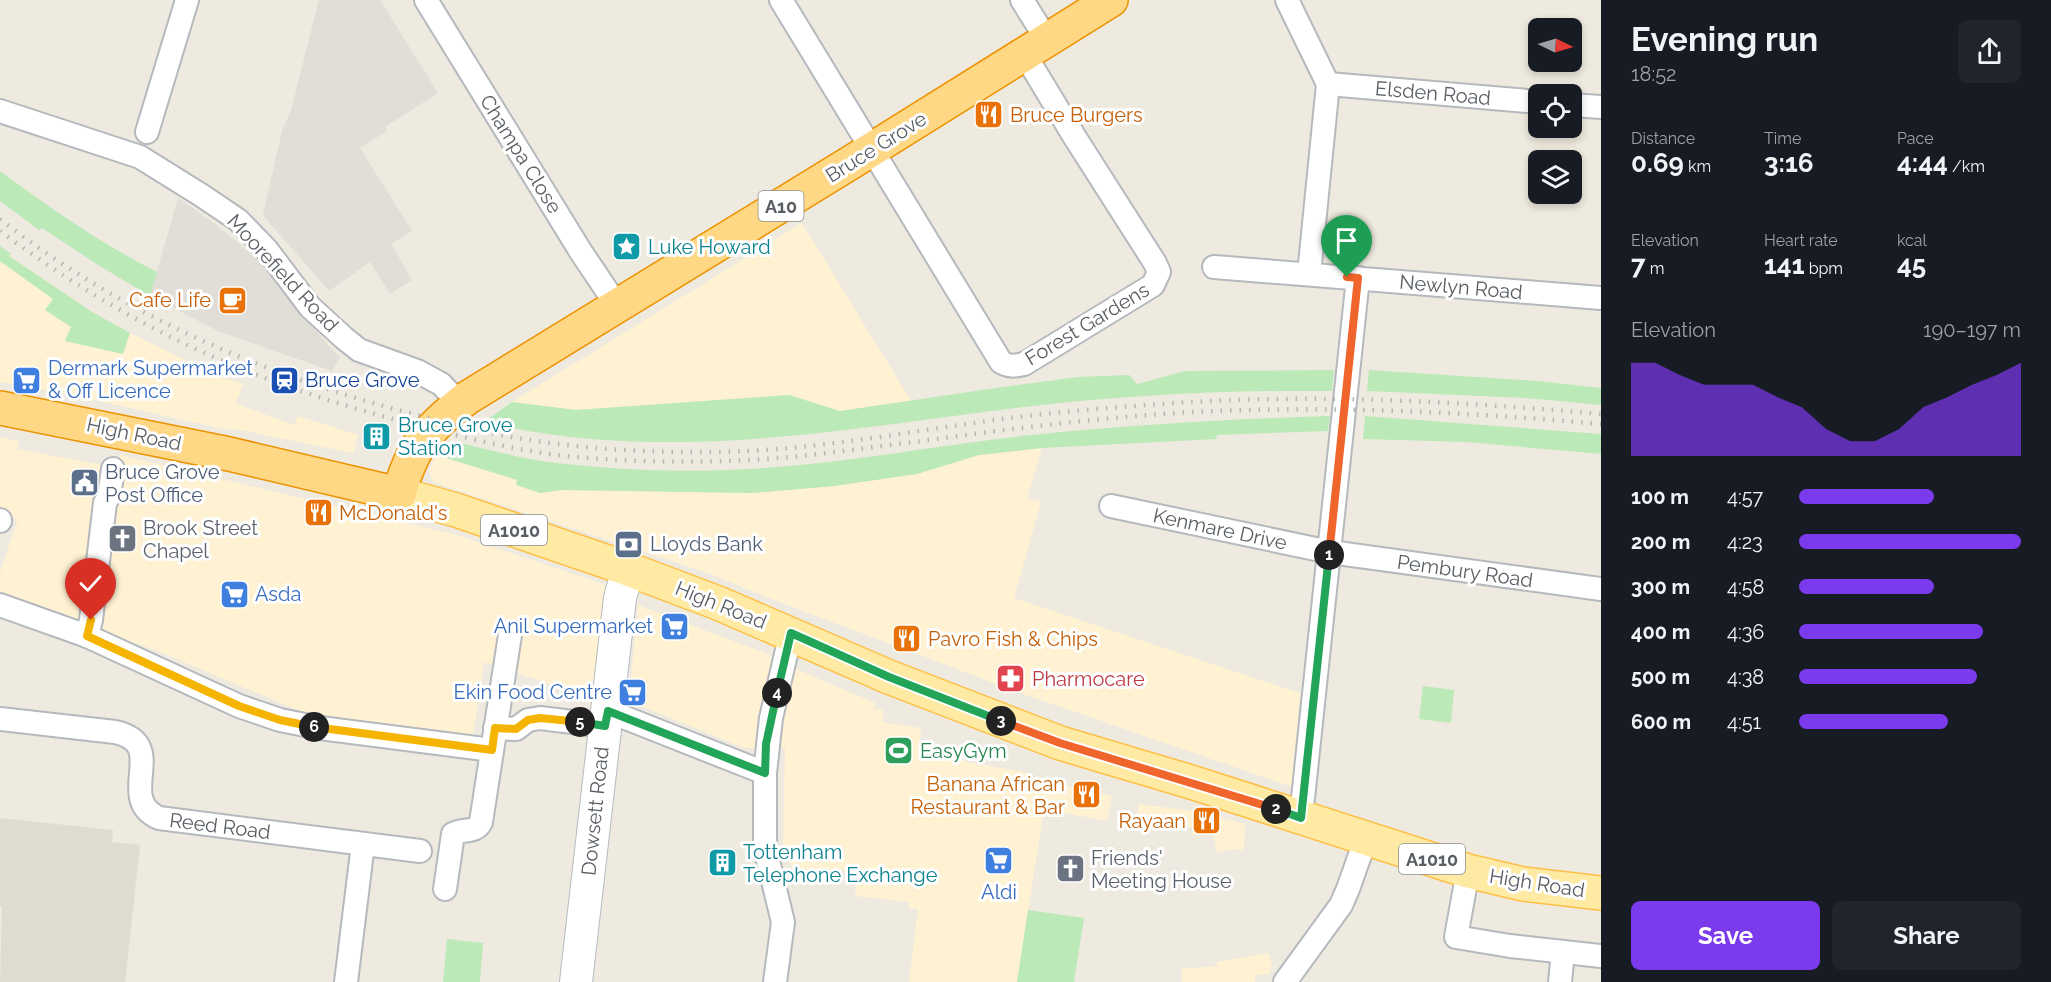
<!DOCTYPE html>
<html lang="en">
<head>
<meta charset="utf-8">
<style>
	:root { --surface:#171b24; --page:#20242c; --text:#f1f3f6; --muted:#9ea1a6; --accent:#7c3aed }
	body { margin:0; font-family:Raleway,sans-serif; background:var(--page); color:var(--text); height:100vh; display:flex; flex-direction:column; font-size:22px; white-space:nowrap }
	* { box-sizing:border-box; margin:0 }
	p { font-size:20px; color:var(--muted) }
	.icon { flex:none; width:33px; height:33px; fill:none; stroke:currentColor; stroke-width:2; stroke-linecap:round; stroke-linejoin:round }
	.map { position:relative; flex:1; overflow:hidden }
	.drawer { display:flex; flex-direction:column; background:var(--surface); width:450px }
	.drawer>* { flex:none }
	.needle { width:39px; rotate:95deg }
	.fabs { position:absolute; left:1528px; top:18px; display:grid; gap:12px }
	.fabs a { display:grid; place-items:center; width:54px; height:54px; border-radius:9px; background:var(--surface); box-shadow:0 3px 9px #0003; font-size:30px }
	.pin { position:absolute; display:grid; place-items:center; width:51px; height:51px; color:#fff; margin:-62px -26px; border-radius:50% 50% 50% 0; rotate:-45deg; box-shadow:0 0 6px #0007 }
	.pin .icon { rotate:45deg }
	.km { position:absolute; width:30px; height:30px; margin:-15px; border-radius:50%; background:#222; color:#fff; font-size:16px; line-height:30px; text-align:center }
	.round { display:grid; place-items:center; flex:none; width:63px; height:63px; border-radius:9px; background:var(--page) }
	.head { display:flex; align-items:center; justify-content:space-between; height:102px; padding:0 30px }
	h1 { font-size:33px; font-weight:700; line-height:45px }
	.metrics { display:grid; grid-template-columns:repeat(3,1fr); gap:9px; height:102px; padding:6px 30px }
	.metrics div { display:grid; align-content:center }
	.metrics b { font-size:26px; font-weight:700 }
	.metrics small { font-size:16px; font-weight:400 }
	.metrics p { font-size:16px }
	.chart { height:168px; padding:12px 30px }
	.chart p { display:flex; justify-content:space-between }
	.chart svg { width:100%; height:108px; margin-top:6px; fill:var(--accent); opacity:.7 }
	.cta { display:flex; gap:12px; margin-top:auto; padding:12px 30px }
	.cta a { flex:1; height:69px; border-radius:9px; background:var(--accent); color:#fff; font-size:24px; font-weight:700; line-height:69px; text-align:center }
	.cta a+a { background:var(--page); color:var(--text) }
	ul { padding:0 30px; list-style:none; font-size:20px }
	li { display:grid; grid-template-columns:96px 72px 1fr; align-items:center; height:45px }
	li i { height:15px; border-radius:8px; background:var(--accent) }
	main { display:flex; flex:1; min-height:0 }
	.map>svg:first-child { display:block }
	.commercial { fill:#fff2d3 }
	.industrial { fill:#e1ddd7 }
	.education { fill:#e0dbd0 }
	.green { fill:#bce9b8 }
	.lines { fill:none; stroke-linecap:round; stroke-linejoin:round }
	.street-casing { stroke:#b5b9be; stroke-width:26 }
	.secondary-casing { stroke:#b6bbc1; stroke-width:34 }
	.primary-casing { stroke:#ffbf47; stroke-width:36 }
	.highway-casing { stroke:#ed9200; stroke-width:36 }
	.street { stroke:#fff; stroke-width:22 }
	.secondary { stroke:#fff; stroke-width:32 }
	.primary { stroke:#ffeaa3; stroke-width:33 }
	.highway { stroke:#ffd885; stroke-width:33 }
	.rail { stroke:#b4b5b6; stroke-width:4.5; stroke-dasharray:1.5 8; stroke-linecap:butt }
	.split-1-casing { stroke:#fff; stroke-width:12 }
	.split-2-casing { stroke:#fff; stroke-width:12 }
	.split-3-casing { stroke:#fff; stroke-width:12 }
	.split-4-casing { stroke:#fff; stroke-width:12 }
	.split-5-casing { stroke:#fff; stroke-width:12 }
	.split-6-casing { stroke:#fff; stroke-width:12 }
	.split-7-casing { stroke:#fff; stroke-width:12 }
	.split-1 { stroke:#f0652b; stroke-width:8 }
	.split-2 { stroke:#22a559; stroke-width:8 }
	.split-3 { stroke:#f0652b; stroke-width:8 }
	.split-4 { stroke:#22a559; stroke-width:8 }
	.split-5 { stroke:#22a559; stroke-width:8 }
	.split-6 { stroke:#f5b400; stroke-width:8 }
	.split-7 { stroke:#f5b400; stroke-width:8 }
	.labels { text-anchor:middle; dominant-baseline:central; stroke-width:6; stroke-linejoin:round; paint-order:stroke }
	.shield { fill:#fff; stroke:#8a8e92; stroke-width:1.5 }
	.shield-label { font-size:18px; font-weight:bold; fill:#585e63 }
	.street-label { font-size:20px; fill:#585e63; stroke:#fff }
	.food-label { font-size:20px; fill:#c56008; stroke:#fff; text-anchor:start }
	.culture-label { font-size:20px; fill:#0d838f; stroke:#fff; text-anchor:start }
	.shop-label { font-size:20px; fill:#366cbe; stroke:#fff; text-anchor:start }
	.transit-label { font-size:20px; fill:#164399; stroke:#fff; text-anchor:start }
	.service-label { font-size:20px; fill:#4e5e75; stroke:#fff; text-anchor:start }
	.worship-label { font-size:20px; fill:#5b616d; stroke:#fff; text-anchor:start }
	.health-label { font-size:20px; fill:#be3a42; stroke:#fff; text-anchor:start }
	.leisure-label { font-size:20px; fill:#27864d; stroke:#fff; text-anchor:start }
</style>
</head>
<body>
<main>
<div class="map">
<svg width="1601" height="982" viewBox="0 0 1601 982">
	<rect width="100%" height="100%" fill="#eeeadf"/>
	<g class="commercial">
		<path d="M802 223 911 401 840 411 789 395 576 410 512 402Z"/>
		<path d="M0 262 53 299 71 328 65 341 123 353 130 333 218 376 243 384 236 404 294 425 298 416 358 435 353 453 230 428 227 430 73 395 0 382Z"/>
		<path d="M0 437 19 441 17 449 118 468 120 455 453 534 606 585 595 699 484 662 473 735 307 714 165 654 17 598 0 593V573L18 519 0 515Z"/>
		<path d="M1042 448 1027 498 1041 502 1014 598 1300 693 1292 787 1012 690 764 596 711 574 433 482 429 472 435 455 517 480 516 485 540 493 562 490 752 493 834 486 917 474 979 455Z"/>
		<path d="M638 605 767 654 798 670 875 703 874 708 884 711 882 722 921 728 919 746 935 749 967 762 1030 773 1029 781 1061 785 1112 796 1107 821 1044 809 1017 982H909L918 909H909V902L855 896 858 873 833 869 829 882 795 875 783 847 785 748H744L629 701Z"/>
		<path d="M1139 804 1201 812 1245 824 1244 850 1237 849 1217 852 1213 835H1192V827L1137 819Z"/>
		<path d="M1269 953 1272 966 1269 974 1255 975V982H1182V969L1217 966V962Z"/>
	</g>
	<g class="industrial">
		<path d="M319 0H380L438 93 385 127 387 131 360 148 412 231 391 244 412 280 390 294 370 262 329 291 263 215 282 131 291 110Z"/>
		<path d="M178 198 214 223 255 257 333 351 340 357 332 371 218 331 150 296Z"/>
	</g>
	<path class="education" d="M0 818 113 830 112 842 140 845 125 982H0L2 907 0 906Z"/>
	<g class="green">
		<path d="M0 171C50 208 102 244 157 272L150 296 98 265 42 228 39 230 0 201Z"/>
		<path d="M0 246 11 254 9 256 92 312 130 333 123 354 65 341 71 327 45 310 53 299 0 261Z"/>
		<path d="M1334 370 1332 391C1229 390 1126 395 1024 407 844 429 664 465 484 422L512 402 576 410 789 395 840 411 996 388 1078 377 1129 375 1137 384 1185 371Z"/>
		<path d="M1369 370 1539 381 1601 388V405L1527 398 1367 391Z"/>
		<path d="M1330 416 1328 431 1217 435 1216 439 1042 448 979 455 917 474 834 486 752 493 562 490 540 493 516 485 517 480 437 455 456 442C487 449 518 458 549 462 614 470 682 473 748 469 843 464 937 445 1031 435 1130 425 1230 419 1330 416Z"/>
		<path d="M1365 416 1601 434V454L1466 442 1363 439Z"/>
		<path d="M1423 686 1454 690 1451 723 1419 719Z"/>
		<path d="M1028 910 1084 918 1074 982H1017Z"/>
		<path d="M447 939 483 943 480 982H443Z"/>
	</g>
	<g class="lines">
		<defs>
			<g id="street">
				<path d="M426 0 581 252 618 307"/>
				<path d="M781 0 1001 362C1009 367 1015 366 1024 364L1153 285 1159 272 1155 263 1074 136 1025 55"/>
				<path d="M1022 0 1047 40"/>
				<path d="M1287 0 1328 84 1309 274"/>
				<path d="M1328 84 1539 102"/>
				<path d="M1572 105 1601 107"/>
				<path d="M0 111 140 157 201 195 238 220 267 250 310 307 344 338 359 350 417 371 441 384 460 404"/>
				<path d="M147 132 187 0"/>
				<path d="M1214 267 1601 298"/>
				<path d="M1111 506 1330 552 1601 589"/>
				<path d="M0 521V520"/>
				<path d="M0 605 87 636 239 706 280 720 320 728 492 750"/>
				<path d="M87 636 91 620 105 503 109 496 113 469"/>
				<path d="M608 711 765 773"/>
				<path d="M0 719 115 732C171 744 114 798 159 818L420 851"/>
				<path d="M495 728 516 729 528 720 540 718 605 726"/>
				<path d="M1301 817 1358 278"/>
				<path d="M1468 871 1456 937 1510 946 1601 956"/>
				<path d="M445 889 453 834C463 828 475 834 481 822L510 635"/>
				<path d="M346 982 363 844"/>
				<path d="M775 982 783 922 765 848V773L771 718 791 633"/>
				<path d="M1285 982 1341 905 1348 889 1366 838"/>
				<path d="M1560 982 1563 952"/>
			</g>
			<path id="secondary" d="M576 982 620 598 628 569"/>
			<path id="primary" d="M399 494 456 510 628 569 718 603 889 677 1060 743 1191 782 1468 871 1523 884 1601 893"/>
			<path id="highway" d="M0 408 229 454 399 494C412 446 428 428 467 398L850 163 1111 0"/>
		</defs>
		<use href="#street" class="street-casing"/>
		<use href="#secondary" class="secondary-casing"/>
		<use href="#primary" class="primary-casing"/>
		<use href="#highway" class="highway-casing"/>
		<use href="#street" class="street"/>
		<use href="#secondary" class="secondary"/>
		<use href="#primary" class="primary"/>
		<use href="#highway" class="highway"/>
		<g class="rail">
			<path d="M0 219C117 311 252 370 394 409 437 420 480 432 524 439 597 451 674 454 748 451 828 447 908 432 987 421 1045 413 1103 408 1161 404 1308 393 1454 401 1601 414"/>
			<path d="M0 231C71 284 148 330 230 364 293 391 361 411 427 428 470 439 513 449 557 455 620 462 685 463 748 460 807 457 864 448 922 441 1001 430 1081 420 1161 414 1308 404 1454 411 1601 424"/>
		</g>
	</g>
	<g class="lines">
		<defs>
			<path id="split-1" d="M1329 555 1358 278 1347 277"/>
			<path id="split-2" d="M1276 809 1301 818 1329 555"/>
			<path id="split-3" d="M1001 721 1060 743 1276 809"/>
			<path id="split-4" d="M777 693 791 633 889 677 1001 721"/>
			<path id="split-5" d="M580 722 605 726 608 711 765 773 766 744 777 693"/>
			<path id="split-6" d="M314 727 492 750 495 728 516 729 528 720 540 718 580 722"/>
			<path id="split-7" d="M91 620 87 636 239 706 280 720 314 727"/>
		</defs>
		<use href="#split-1" class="split-1-casing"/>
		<use href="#split-2" class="split-2-casing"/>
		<use href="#split-3" class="split-3-casing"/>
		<use href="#split-4" class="split-4-casing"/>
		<use href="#split-5" class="split-5-casing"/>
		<use href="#split-6" class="split-6-casing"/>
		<use href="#split-7" class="split-7-casing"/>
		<use href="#split-1" class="split-1"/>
		<use href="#split-2" class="split-2"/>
		<use href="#split-3" class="split-3"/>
		<use href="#split-4" class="split-4"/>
		<use href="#split-5" class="split-5"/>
		<use href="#split-6" class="split-6"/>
		<use href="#split-7" class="split-7"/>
	</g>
	<defs>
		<symbol id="restaurant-square" viewBox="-11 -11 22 22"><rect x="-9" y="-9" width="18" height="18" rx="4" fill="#e8710a" stroke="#fff"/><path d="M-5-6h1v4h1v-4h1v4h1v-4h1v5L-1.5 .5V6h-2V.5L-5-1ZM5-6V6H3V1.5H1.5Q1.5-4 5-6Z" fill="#fff"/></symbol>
		<symbol id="sight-square" viewBox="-11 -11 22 22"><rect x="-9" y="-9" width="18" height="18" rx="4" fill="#0f9aa8" stroke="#fff"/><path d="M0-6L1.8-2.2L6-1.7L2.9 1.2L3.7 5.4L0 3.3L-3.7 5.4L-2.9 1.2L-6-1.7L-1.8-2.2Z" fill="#fff"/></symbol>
		<symbol id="cafe-square" viewBox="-11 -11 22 22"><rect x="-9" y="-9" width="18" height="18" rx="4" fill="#e8710a" stroke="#fff"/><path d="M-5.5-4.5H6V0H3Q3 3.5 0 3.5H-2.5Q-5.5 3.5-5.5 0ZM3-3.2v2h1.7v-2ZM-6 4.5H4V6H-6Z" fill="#fff"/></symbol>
		<symbol id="supermarket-square" viewBox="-11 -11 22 22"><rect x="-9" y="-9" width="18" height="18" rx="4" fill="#3f7fe0" stroke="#fff"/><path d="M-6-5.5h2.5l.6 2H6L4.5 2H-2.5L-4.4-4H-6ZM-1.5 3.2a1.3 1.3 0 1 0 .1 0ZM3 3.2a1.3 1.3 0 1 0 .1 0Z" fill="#fff"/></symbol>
		<symbol id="station-square" viewBox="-11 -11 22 22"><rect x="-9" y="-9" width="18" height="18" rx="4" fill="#1a4fb4" stroke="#fff"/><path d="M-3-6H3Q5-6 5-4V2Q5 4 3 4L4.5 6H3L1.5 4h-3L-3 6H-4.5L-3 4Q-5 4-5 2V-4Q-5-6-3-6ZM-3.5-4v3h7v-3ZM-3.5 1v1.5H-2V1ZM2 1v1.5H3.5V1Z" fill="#fff"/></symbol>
		<symbol id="building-square" viewBox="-11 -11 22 22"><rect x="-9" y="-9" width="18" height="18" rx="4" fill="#0f9aa8" stroke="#fff"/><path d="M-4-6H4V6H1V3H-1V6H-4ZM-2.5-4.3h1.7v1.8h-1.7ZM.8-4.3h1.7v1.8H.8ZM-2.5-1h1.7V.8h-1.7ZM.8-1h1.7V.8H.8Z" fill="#fff"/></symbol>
		<symbol id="civic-square" viewBox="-11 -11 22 22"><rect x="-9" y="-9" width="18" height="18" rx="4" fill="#5c6f8a" stroke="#fff"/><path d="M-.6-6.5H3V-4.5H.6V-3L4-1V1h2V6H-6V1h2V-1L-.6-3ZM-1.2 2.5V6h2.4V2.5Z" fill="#fff"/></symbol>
		<symbol id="church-square" viewBox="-11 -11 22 22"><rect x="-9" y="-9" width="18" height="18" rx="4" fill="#6b7280" stroke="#fff"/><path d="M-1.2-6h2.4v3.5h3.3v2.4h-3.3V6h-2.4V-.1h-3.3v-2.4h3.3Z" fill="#fff"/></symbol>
		<symbol id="bank-square" viewBox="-11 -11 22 22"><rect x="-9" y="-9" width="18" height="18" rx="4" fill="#5c6f8a" stroke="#fff"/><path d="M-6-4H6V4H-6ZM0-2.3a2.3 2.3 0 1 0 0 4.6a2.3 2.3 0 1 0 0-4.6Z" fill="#fff"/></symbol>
		<symbol id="pharmacy-square" viewBox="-11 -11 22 22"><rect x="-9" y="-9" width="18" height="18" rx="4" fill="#e0444e" stroke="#fff"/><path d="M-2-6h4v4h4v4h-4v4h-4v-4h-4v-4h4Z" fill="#fff"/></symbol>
		<symbol id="stadium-square" viewBox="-11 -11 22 22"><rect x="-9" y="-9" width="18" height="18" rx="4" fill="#2e9e5b" stroke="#fff"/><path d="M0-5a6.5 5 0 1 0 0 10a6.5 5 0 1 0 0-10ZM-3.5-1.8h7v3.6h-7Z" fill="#fff"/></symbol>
	</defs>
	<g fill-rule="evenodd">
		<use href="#restaurant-square" x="972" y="98" width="33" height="33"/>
		<use href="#sight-square" x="610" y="230" width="33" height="33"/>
		<use href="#cafe-square" x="216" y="284" width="33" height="33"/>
		<use href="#supermarket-square" x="10" y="364" width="33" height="33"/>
		<use href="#station-square" x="268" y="364" width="33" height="33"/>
		<use href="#building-square" x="360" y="420" width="33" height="33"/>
		<use href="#civic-square" x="68" y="466" width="33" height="33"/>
		<use href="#restaurant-square" x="302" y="496" width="33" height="33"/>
		<use href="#church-square" x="106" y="522" width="33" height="33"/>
		<use href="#bank-square" x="612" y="528" width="33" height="33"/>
		<use href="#supermarket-square" x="218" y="578" width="33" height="33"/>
		<use href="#supermarket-square" x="658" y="610" width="33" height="33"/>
		<use href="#restaurant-square" x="890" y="622" width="33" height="33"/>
		<use href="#pharmacy-square" x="994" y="662" width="33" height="33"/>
		<use href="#supermarket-square" x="616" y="676" width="33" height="33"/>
		<use href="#stadium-square" x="882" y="734" width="33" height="33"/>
		<use href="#restaurant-square" x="1070" y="778" width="33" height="33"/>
		<use href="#restaurant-square" x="1190" y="804" width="33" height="33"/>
		<use href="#supermarket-square" x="982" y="844" width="33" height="33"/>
		<use href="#building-square" x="706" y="846" width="33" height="33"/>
		<use href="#church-square" x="1054" y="852" width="33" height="33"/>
	</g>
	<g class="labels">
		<g class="shield">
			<rect x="758.5" y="191" width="45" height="30" rx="4.5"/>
			<rect x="481" y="515" width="66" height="30" rx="4.5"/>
			<rect x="1399" y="844" width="66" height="30" rx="4.5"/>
		</g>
		<g class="shield-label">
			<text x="781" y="206">A10</text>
			<text x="514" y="530">A1010</text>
			<text x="1432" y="859">A1010</text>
		</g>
		<g class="street-label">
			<text transform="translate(1433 93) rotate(5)">Elsden Road</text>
			<text transform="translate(876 147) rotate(-32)">Bruce Grove</text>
			<text transform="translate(521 154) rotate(58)">Champa Close</text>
			<text transform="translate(283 273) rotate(47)">Moorefield Road</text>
			<text transform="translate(1461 287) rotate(5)">Newlyn Road</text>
			<text transform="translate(1087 324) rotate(-31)">Forest Gardens</text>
			<text transform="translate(134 434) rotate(12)">High Road</text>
			<text transform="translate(1220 529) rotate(12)">Kenmare Drive</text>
			<text transform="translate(1465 571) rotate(8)">Pembury Road</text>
			<text transform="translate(721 605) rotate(22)">High Road</text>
			<text transform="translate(595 811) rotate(-84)">Dowsett Road</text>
			<text transform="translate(220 826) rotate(7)">Reed Road</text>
			<text transform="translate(1537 883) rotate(9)">High Road</text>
		</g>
		<g class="food-label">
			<text x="1010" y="115">Bruce Burgers</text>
			<text x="211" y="300" text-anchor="end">Cafe Life</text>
			<text x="339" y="513">McDonald's</text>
			<text x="928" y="639">Pavro Fish &amp; Chips</text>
			<text x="1065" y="784" text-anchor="end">Banana African<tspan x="1065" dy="23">Restaurant &amp; Bar</tspan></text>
			<text x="1186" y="821" text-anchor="end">Rayaan</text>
		</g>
		<g class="culture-label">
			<text x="648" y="247">Luke Howard</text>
			<text x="398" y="425">Bruce Grove<tspan x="398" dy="23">Station</tspan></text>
			<text x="743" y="852">Tottenham<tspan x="743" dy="23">Telephone Exchange</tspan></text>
		</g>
		<g class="shop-label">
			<text x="48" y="368">Dermark Supermarket<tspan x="48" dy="23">&amp; Off Licence</tspan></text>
			<text x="255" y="594">Asda</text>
			<text x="653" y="626" text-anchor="end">Anil Supermarket</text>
			<text x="612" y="692" text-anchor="end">Ekin Food Centre</text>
			<text x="999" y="892" text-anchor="middle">Aldi</text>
		</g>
		<g class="transit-label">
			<text x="305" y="380">Bruce Grove</text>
		</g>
		<g class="service-label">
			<text x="105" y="472">Bruce Grove<tspan x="105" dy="23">Post Office</tspan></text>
			<text x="650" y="544">Lloyds Bank</text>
		</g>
		<g class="worship-label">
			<text x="143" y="528">Brook Street<tspan x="143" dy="23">Chapel</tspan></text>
			<text x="1091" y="858">Friends'<tspan x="1091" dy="23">Meeting House</tspan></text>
		</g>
		<g class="health-label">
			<text x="1032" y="679">Pharmocare</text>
		</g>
		<g class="leisure-label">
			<text x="920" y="751">EasyGym</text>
		</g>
	</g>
</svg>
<div class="fabs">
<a><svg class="needle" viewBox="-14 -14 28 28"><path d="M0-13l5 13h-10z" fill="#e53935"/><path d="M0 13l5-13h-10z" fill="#9ea1a6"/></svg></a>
<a><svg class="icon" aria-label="locate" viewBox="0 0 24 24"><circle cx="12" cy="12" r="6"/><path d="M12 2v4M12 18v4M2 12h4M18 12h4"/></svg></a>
<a><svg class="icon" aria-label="layers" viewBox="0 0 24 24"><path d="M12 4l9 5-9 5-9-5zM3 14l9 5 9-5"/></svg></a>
</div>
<div class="pin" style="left:1347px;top:277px;background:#1e9e55"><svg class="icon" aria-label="arrive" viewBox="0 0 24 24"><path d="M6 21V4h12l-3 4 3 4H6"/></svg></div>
<div class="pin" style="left:91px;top:620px;background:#d93025"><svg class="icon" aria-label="check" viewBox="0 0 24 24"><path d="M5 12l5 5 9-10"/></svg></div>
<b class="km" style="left:1329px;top:555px">1</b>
<b class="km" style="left:1276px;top:809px">2</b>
<b class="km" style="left:1001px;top:721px">3</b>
<b class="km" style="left:777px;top:693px">4</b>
<b class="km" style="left:580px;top:722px">5</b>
<b class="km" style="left:314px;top:727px">6</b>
</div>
<section class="drawer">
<div class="head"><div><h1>Evening run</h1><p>18:52</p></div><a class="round"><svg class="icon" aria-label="share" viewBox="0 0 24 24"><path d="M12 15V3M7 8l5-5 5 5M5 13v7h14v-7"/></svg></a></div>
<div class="metrics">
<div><p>Distance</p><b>0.69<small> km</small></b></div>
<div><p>Time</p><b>3:16</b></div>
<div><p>Pace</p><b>4:44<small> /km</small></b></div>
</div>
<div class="metrics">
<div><p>Elevation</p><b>7<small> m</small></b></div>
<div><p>Heart rate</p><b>141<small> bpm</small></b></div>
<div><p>kcal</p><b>45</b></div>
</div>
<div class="chart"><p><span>Elevation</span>190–197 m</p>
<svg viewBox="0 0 160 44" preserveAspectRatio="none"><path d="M0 44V6L10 6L20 11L30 15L40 15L50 15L60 20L70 24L80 33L90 38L100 38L110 33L120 24L130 20L140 15L150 11L160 6V44z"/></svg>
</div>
<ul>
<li><b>100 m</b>4:57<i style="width:61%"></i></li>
<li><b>200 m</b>4:23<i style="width:100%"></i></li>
<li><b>300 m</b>4:58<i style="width:61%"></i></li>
<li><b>400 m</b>4:36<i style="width:83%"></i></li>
<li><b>500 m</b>4:38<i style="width:80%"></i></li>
<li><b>600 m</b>4:51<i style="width:67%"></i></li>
</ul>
<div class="cta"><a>Save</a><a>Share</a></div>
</section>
</main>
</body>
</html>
